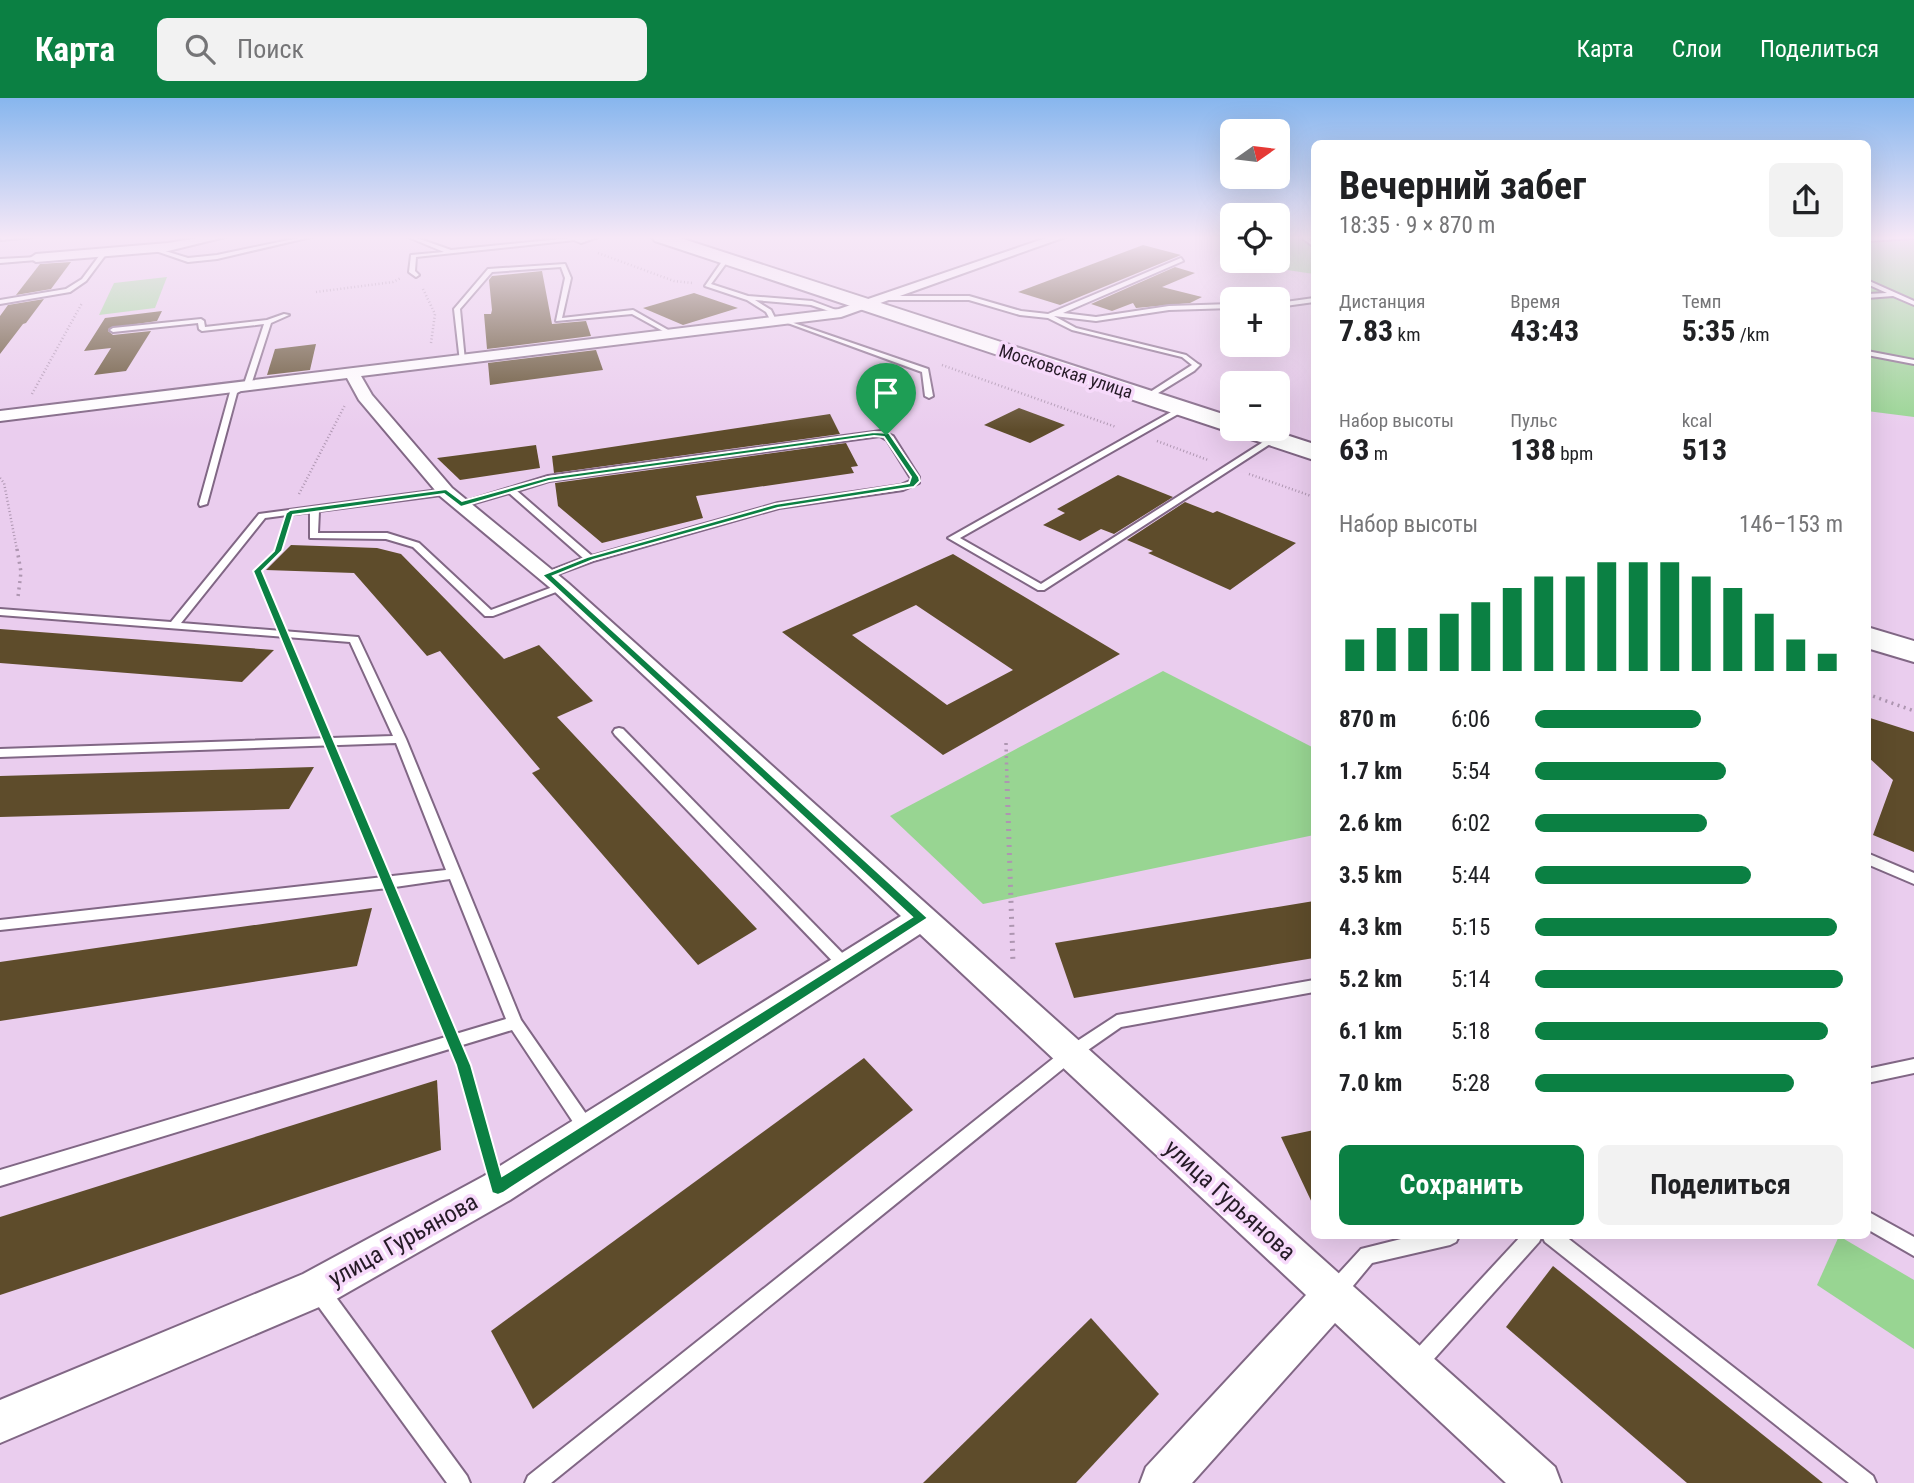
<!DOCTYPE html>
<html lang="ru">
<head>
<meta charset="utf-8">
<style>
	:root { --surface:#fff; --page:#f2f2f2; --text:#202124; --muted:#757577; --accent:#0b8043 }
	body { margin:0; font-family:"Roboto Condensed",sans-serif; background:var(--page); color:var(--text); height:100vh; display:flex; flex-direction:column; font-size:26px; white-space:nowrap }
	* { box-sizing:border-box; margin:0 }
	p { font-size:23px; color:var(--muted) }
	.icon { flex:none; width:38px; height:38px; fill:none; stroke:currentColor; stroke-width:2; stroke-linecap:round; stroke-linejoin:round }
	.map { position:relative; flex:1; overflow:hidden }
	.sheet { position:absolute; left:1311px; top:42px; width:560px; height:1099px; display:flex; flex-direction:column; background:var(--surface); border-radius:10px; box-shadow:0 7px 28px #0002 }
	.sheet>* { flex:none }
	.needle { width:46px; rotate:76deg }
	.controls { position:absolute; left:1220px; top:21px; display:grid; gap:14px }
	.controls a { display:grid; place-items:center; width:70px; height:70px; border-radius:10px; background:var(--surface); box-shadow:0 7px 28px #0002; font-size:35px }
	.pin { position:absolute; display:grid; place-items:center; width:60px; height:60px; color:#fff; margin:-72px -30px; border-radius:50% 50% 50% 0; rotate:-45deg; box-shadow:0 0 7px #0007 }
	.pin .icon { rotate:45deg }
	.round { display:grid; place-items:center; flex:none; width:74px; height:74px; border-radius:10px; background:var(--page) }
	.summary { display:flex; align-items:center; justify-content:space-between; height:119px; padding:0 28px }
	h1 { font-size:38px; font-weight:700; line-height:52px }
	.metrics { display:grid; grid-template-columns:repeat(3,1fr); gap:10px; height:119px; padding:7px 28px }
	.metrics div { display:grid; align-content:center }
	.metrics b { font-size:30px; font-weight:700 }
	.metrics small { font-size:19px; font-weight:400 }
	.metrics p { font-size:19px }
	.chart { height:196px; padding:14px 28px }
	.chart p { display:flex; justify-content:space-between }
	.chart svg { width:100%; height:126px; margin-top:7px; stroke:var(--accent); stroke-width:6 }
	.primary-button { display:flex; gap:14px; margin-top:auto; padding:14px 28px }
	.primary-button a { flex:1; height:80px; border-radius:10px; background:var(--accent); color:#fff; font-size:28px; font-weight:700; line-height:80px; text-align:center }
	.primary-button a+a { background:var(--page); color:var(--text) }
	ul { padding:0 28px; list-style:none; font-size:23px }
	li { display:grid; grid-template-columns:112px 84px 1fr; align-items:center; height:52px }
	li i { height:18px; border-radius:9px; background:var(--accent) }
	header { display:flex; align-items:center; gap:42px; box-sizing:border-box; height:98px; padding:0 35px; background:var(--accent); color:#fff }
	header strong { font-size:33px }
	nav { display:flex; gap:38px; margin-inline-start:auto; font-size:24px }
	.search { width:490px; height:63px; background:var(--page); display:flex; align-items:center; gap:18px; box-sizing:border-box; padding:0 24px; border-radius:10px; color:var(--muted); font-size:26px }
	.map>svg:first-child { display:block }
	.green { fill:#98d592 }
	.building { fill:#5e4c2b; fill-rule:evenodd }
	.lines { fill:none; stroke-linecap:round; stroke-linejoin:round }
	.service-casing { stroke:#816785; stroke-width:4 }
	.minor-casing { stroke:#816785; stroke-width:4 }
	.trunk-casing { stroke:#816785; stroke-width:4 }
	.path-far3 { stroke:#ae96b1; stroke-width:2.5; stroke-dasharray:1 2.5; stroke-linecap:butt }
	.path-far2 { stroke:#ae96b1; stroke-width:3.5; stroke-dasharray:2 4.5; stroke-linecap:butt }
	.path-far1 { stroke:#ae96b1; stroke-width:5; stroke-dasharray:2 6; stroke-linecap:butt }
	.path { stroke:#ae96b1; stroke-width:6; stroke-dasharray:2.5 8; stroke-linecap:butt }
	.service { fill:#fff; fill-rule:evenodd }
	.minor { fill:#fff; fill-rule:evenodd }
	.trunk { fill:#fff; fill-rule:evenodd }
	.route { fill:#0b8043; stroke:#fff; stroke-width:2; fill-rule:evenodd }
	.labels { text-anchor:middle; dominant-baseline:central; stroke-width:7; stroke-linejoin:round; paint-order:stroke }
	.far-street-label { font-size:18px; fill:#261b27; stroke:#f7dafb }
	.near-street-label { font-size:24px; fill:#261b27; stroke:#f7dafb }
</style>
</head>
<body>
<header>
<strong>Карта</strong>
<div class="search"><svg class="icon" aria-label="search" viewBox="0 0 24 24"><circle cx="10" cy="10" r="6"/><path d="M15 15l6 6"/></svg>Поиск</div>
<nav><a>Карта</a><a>Слои</a><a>Поделиться</a></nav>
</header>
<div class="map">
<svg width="1914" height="1385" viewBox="0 0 1914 1385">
	<rect width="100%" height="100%" fill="#eacdee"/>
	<g class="green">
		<path d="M1278 139H1314V176L1287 172 1271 163H1278Z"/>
		<path d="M1867 139H1914V319L1867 313Z"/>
		<path d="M167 179 155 210 99 217 114 185Z"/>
		<path d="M1163 573 1314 650V737L983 806 890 718Z"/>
		<path d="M1839 1138 1914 1182V1251L1817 1187Z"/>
	</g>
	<g class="building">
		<path d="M1143 147 1181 157 1060 207 1018 194Z"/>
		<path d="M71 164 51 191 16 197 40 166Z"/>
		<path d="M1175 169 1195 175 1162 189 1202 199 1190 205 1136 210 1133 205 1112 213 1091 206Z"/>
		<path d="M542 173 552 226 586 223 591 238 487 251 484 216H491L492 212 489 182 492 178Z"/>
		<path d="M694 195 738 210 683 227 643 210Z"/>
		<path d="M44 201 26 225 23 226 0 256V218L8 207Z"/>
		<path d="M162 213 157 223 109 230 108 233 113 237 151 233 126 273 94 277 111 250 84 253 105 220Z"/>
		<path d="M316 246 310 272 267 277 275 251Z"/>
		<path d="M596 252 603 272 490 287 488 265Z"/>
		<path d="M1019 310 1065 327 1030 345 984 327Z"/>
		<path d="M830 316 840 336 554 375 552 358Z"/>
		<path d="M846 345 858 368 851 369 854 375 696 398 703 420 602 445 558 408 555 385Z"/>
		<path d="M536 347 540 370 460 382 437 360Z"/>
		<path d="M1118 377 1173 399 1114 436 1101 431 1080 443 1043 427 1065 415 1057 411Z"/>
		<path d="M1185 404 1213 415 1217 413 1296 445 1230 492 1148 455 1153 453 1127 442Z"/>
		<path d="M291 447 377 450 401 456 504 561 539 547 593 603 557 619 757 831 698 867 532 675 540 671 440 553 427 558 354 475 266 472Z"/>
		<path d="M953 456 1120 556 943 657 782 534ZM916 507 1013 572 947 607 852 537Z"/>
		<path d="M0 531 274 552 242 584 0 565Z"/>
		<path d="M1867 619 1914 634V754L1873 737 1893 682 1867 658Z"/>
		<path d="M314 669 289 711 0 719V678Z"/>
		<path d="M1314 803V860L1074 900 1055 845Z"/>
		<path d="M372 810 357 868 0 923V864Z"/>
		<path d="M864 960 913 1012 533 1311 491 1233Z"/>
		<path d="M437 982 441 1052 0 1197V1119Z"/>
		<path d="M1314 1032V1109L1281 1039Z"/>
		<path d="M1553 1168 1823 1385H1687L1506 1229Z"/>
		<path d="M1091 1220 1159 1296 1076 1385H923Z"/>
	</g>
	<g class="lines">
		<defs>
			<g id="service">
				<path d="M3 139H32L1 142Z"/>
				<path d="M303 139H311L217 161 188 164 147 150 152 149 188 160 217 157Z"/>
				<path d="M408 139H414L451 152 581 139 584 141 416 159 415 173 419 177 416 179 409 174 411 157 444 154Z"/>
				<path d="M1301 139H1306L1314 145V149Z"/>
				<path d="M1867 139H1914V140L1867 143Z"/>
				<path d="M102 154 107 155 86 183 70 194 0 206V202L66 191 82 181Z"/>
				<path d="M38 159 36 162 0 165V161Z"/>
				<path d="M725 159 730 160 711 186 748 198 812 203 844 215 841 217 811 207 755 202 771 212 777 224 772 225 766 214 747 202 705 188Z"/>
				<path d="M1181 160 1183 163 1063 215 1096 219 1169 208 1232 206V210L1169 212 1096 223 1054 218 1076 230 1186 257 1198 266 1200 267 1194 273 1150 300H1147V296L1192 267 1182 259 1072 232 1048 220 1020 217 969 202H887L884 200 887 198H969L1021 213 1048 216Z"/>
				<path d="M565 166 571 180 562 220 633 212 677 237 672 238 632 216 556 223 565 180 561 169 492 174 460 211 465 263 460 264 454 211 488 171Z"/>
				<path d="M1867 182 1914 203V207L1893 198 1867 200V196L1887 195 1867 186Z"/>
				<path d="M1314 200V204L1278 209V205Z"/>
				<path d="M284 216 289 217 271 225 251 287 237 295 207 406 200 408 199 406 230 294 244 286 264 226 202 233 199 231 198 225 113 234 110 232 113 230 201 221 204 223 205 229 267 222Z"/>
				<path d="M785 222 928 271 933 298 929 300 925 298 922 274 785 224Z"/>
				<path d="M1867 253 1914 262V266L1867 257Z"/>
				<path d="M1180 309 1187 311 960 440 1041 486 1271 339 1278 341 1044 492H1038L948 440Z"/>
				<path d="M881 333 893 338 919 379V385L903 392 779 410 593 463 547 480 542 477 544 475 583 460 509 395 461 409 457 406 548 378ZM880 338 887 342 912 382 901 387 778 405 592 458 517 393 549 383Z"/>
				<path d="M446 391 449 392V396L319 413 318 435H387L419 445 491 512 558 487H564V491L493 518H485L413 449 386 441 310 440V414L265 420 181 525 358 539 406 641 521 922 593 1026 595 1031 593 1036 587 1039 581 1036 512 932 0 1088V1072L506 921 450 781 388 790 0 832V822L446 772 396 645 0 659V651L393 638 350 544 0 517V511L171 524 259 416Z"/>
				<path d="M619 630 623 631 852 865 854 869 852 873 847 875 842 873 615 637 613 634 615 631Z"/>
				<path d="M1867 755 1914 775V786L1867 766Z"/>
				<path d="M1314 882V894L1121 929 1075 961 551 1385H525L528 1378 1065 951 1117 917Z"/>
				<path d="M1914 961V975L1867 985V971Z"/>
				<path d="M1867 1113 1914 1139V1158L1867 1131Z"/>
				<path d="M1413 1138H1459L1456 1144 1450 1147 1372 1165 1343 1200 1336 1202 1329 1200 1327 1193 1329 1186 1361 1151Z"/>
				<path d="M1521 1138H1542L1539 1144 1425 1271 1418 1274 1411 1271 1408 1264 1411 1257Z"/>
				<path d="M1542 1138H1565L1873 1378 1876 1385H1849L1545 1144Z"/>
				<path d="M320 1185 327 1187 467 1378 470 1385H447L313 1201 311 1194 313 1187Z"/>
			</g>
			<g id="minor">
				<path d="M204 139H225L168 153 36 164 30 160 36 156 168 145Z"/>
				<path d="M567 139H598L581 145Z"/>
				<path d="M1049 139H1065L841 219 361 278 372 297 452 390 568 485 1555 1369 1561 1385H1506L1335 1225 1192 1385H1140L1146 1369 1306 1197 920 836 510 1102 331 1204 0 1345V1302L303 1176 484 1078 901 818 554 493 440 398 359 302 347 280 0 323V313L839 211Z"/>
			</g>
			<g id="trunk">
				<path d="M652 139H677L1232 319V331H1268L1314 346V362L655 143Z"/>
				<path d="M1867 529 1914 543V564L1867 550Z"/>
			</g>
		</defs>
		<use href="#service" class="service-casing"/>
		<use href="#minor" class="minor-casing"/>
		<use href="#trunk" class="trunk-casing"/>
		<g class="path-far3">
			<path d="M598 155 674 183 693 185"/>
			<path d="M423 191 435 216 431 245"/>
			<path d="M316 194 393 184 401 180"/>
			<path d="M942 267 1116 329"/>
			<path d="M32 296 82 205"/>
			<path d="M1157 343 1208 362"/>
			<path d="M1249 376 1314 399"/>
			<path d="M0 380 4 385 17 452"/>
			<path d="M299 396 345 307"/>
			<path d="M277 452 285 430"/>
		</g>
		<g class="path-far2">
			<path d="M17 451 21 474 18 499"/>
			<path d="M277 519 257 473 278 451"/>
			<path d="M291 553 321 626"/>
			<path d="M1867 596 1914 613"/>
			<path d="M1006 645 1007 684"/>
			<path d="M335 660 345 684"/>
		</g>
		<g class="path-far1">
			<path d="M345 683 379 765"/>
			<path d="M1007 683 1013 865"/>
			<path d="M395 802 446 926"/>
			<path d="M461 960 469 988"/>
		</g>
		<path class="path" d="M468 987 489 1059"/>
		<use href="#service" class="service"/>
		<use href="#minor" class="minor"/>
		<use href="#trunk" class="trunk"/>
	</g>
	<linearGradient id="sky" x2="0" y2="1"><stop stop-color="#87b6ee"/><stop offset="0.42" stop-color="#f6e8f7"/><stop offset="1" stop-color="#f6e8f7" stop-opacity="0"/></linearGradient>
	<rect width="1914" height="332" fill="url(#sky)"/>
	<path class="route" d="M874 334 889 335 919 379 920 383 914 389 778 410 593 462 553 478 928 820 503 1095 498 1097 492 1095 456 967 253 473 274 453 286 415 290 412 446 391 462 403 548 379ZM874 338 884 339 911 379 909 385 775 406 587 459 542 477 912 819 502 1078 471 967 262 473 282 453 293 417 444 396 461 409 549 383Z"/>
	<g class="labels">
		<g class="far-street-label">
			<text transform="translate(1066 273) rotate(18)">Московская улица</text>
		</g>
		<g class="near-street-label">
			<text transform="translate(1230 1102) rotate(42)">улица Гурьянова</text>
			<text transform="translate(403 1142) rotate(-29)">улица Гурьянова</text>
		</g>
	</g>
</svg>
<div class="controls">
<a><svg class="needle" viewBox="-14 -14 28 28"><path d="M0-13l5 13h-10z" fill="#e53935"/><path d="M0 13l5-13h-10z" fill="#757577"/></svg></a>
<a><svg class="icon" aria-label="locate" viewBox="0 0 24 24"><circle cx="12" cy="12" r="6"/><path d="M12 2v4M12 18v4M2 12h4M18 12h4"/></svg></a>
<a>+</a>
<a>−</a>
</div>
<div class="pin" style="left:886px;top:337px;background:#1e9e55"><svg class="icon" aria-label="arrive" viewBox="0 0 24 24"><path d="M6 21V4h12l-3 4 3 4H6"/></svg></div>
<section class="sheet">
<div class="summary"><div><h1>Вечерний забег</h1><p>18:35 · 9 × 870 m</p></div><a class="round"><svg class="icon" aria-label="share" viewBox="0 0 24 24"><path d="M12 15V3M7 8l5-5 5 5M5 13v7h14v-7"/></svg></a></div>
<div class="metrics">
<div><p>Дистанция</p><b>7.83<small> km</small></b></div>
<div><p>Время</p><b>43:43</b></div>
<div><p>Темп</p><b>5:35<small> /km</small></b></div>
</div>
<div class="metrics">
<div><p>Набор высоты</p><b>63<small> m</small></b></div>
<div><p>Пульс</p><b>138<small> bpm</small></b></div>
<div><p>kcal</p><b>513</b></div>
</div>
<div class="chart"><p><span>Набор высоты</span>146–153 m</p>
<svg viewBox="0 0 160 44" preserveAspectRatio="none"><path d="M5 44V33M15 44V29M25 44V29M35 44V24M45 44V20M55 44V15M65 44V11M75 44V11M85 44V6M95 44V6M105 44V6M115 44V11M125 44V15M135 44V24M145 44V33M155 44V38"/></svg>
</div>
<ul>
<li><b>870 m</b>6:06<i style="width:54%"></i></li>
<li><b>1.7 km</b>5:54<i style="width:62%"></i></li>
<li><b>2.6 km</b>6:02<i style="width:56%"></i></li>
<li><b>3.5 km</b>5:44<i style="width:70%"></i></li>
<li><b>4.3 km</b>5:15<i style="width:98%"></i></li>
<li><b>5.2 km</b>5:14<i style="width:100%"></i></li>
<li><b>6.1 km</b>5:18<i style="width:95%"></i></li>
<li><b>7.0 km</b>5:28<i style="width:84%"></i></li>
</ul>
<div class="primary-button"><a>Сохранить</a><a>Поделиться</a></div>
</section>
</div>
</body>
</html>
